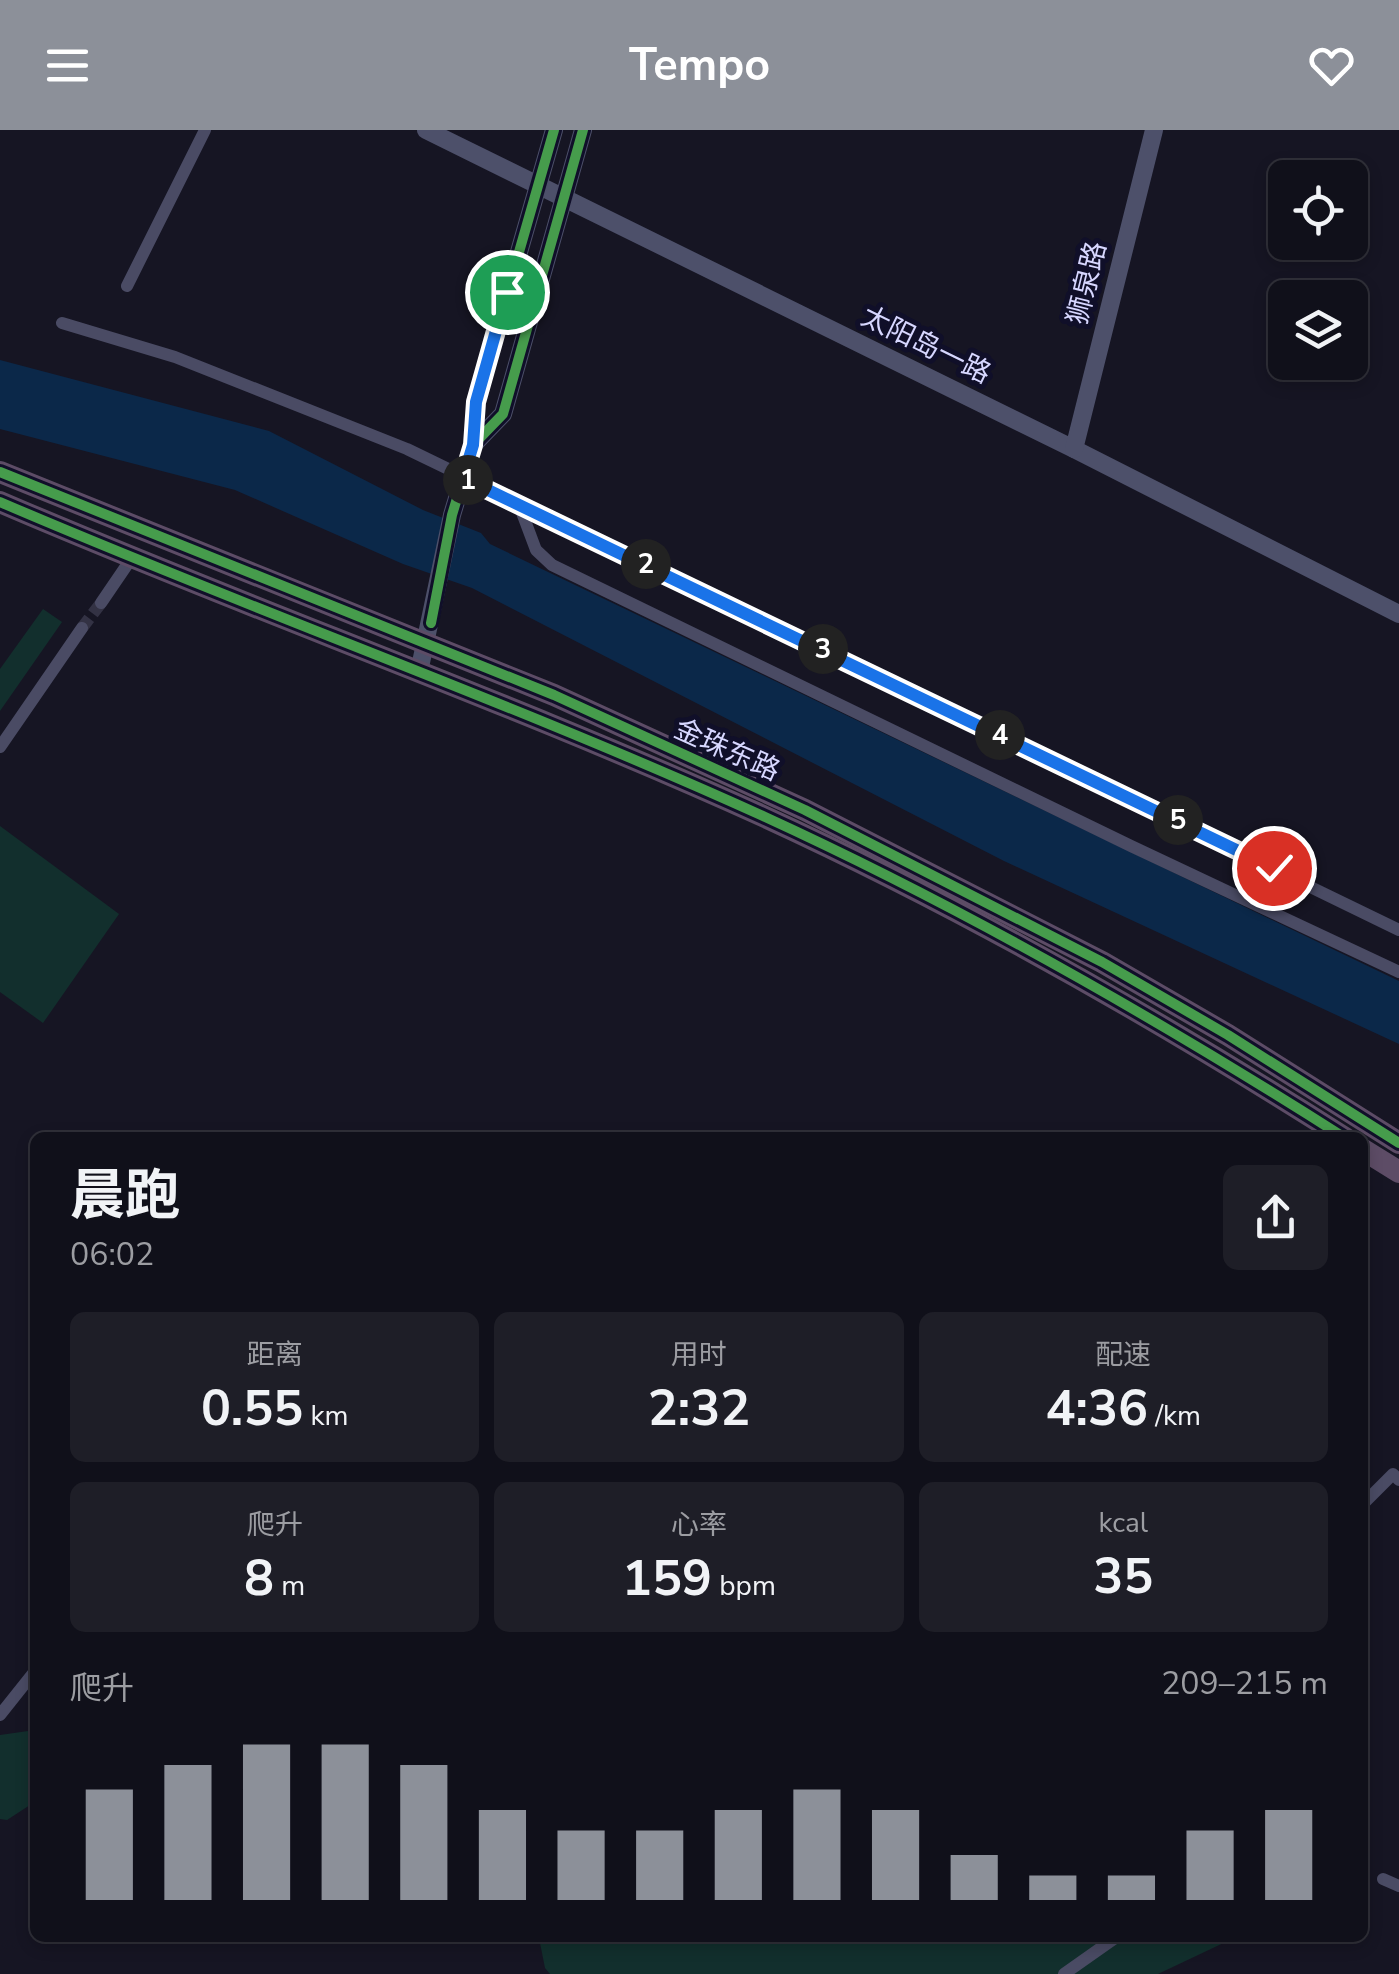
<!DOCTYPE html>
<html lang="zh">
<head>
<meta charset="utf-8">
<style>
	:root { --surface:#10101a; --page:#1e1e27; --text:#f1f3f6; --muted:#9c9da2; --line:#303039; --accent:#8c9099 }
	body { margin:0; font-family:"Nunito Sans","Noto Sans SC",sans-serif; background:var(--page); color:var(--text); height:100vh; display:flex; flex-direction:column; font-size:38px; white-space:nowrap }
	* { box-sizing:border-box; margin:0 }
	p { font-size:32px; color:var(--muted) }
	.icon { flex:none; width:55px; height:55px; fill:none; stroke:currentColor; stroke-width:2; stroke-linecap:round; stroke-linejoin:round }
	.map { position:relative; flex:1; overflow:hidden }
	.sheet { position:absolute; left:30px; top:1002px; width:1338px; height:810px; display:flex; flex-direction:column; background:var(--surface); border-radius:15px; box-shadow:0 5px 15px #0003,0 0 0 2px var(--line) }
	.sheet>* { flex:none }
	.buttons { position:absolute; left:1268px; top:30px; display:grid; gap:20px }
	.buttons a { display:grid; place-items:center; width:100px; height:100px; border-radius:15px; background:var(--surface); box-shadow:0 5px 15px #0003,0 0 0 2px var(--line); font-size:50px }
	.pin { position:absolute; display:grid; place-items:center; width:85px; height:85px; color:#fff; margin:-42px; border:5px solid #fff; border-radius:50%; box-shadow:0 2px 10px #0007 }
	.km { position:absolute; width:50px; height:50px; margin:-25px; border-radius:50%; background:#222; color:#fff; font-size:28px; line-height:50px; text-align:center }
	.round { display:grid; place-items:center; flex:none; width:105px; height:105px; border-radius:15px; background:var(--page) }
	.headline { display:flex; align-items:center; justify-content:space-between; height:170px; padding:0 40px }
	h1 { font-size:55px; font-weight:700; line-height:75px }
	.figures { display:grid; grid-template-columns:repeat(3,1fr); gap:15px; height:170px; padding:10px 40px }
	.figures div { display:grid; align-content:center; border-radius:15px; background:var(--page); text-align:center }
	.figures b { font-size:50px; font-weight:700 }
	.figures small { font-size:28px; font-weight:400 }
	.figures p { font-size:28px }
	.chart { height:280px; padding:20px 40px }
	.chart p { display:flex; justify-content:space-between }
	.chart svg { width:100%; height:180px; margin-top:10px; stroke:var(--accent); stroke-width:6 }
	header { display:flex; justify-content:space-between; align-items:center; height:130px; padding:0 40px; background:var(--accent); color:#fff; font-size:45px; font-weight:700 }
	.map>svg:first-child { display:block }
	.green { fill:#122f2d }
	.water { fill:#0b2849 }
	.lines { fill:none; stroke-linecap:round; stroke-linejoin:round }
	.street-tunnel { stroke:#333244; stroke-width:12; stroke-dasharray:12 6; stroke-linecap:butt }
	.street { stroke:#4a4b64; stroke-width:12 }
	.secondary { stroke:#4d506a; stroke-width:18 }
	.highway { stroke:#5d4c66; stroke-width:22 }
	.cycleway-casing { stroke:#100f29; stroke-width:16 }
	.cycleway { stroke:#469c4c; stroke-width:10 }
	.route-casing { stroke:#fff; stroke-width:20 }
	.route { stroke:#1a73e8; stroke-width:12 }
	.labels { text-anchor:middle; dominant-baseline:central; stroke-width:10; stroke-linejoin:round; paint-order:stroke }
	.street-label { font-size:28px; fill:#d7d7ff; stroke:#100f29 }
</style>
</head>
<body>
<header><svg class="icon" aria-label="menu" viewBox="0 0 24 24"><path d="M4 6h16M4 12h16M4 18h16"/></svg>Tempo<svg class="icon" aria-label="heart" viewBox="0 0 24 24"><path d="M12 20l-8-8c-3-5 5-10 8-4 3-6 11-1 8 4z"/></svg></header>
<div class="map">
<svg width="1399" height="1844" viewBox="0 0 1399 1844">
	<rect width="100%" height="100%" fill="#161523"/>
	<g class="green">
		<path d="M43 479 62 492 0 581V539Z"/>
		<path d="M0 696 119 784 43 893 0 862Z"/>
		<path d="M35 1600V1677L30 1675 7 1690 0 1689V1605Z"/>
		<path d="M539 1808H1234L1158 1844H550L545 1838Z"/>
	</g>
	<path class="water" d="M0 230 269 301 423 380 481 403 490 414 1399 851V914L1004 731 472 458 403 434 235 360 0 299Z"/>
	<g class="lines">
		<path class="street-tunnel" d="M82 498 101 473"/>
		<g class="street">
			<path d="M127 156 205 0"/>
			<path d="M62 193 175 227 407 319 1399 800"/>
			<path d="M518 372 536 420 552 435 1131 716 1399 842"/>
			<path d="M101 473 131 429"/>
			<path d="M0 617 82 498"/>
			<path d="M1362 1375 1393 1344 1399 1350"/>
			<path d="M0 1585 35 1541"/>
			<path d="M1383 1749 1399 1756"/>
			<path d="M1064 1844 1115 1808"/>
		</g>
		<g class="secondary">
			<path d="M426 0 1074 319 1399 484"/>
			<path d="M473 315 503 284 583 0"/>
			<path d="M1074 319 1154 0"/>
			<path d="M419 542 452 385 473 315 476 272 554 0"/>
		</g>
		<g class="highway">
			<path d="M0 342 554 565 805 680 1102 832 1228 905 1399 1013"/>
			<path d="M0 372C253 481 512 572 763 686 964 778 1158 889 1345 1008"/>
			<path d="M1362 1019 1399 1042"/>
		</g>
		<defs>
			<g id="cycleway">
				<path d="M473 315 503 284 583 0"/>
				<path d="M0 342 554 565 805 680 1102 832 1228 905 1399 1013"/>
				<path d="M0 372C253 481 512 572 763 686 964 778 1158 889 1345 1008"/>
				<path d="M431 493 452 385 473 315 476 272 554 0"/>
			</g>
		</defs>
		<use href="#cycleway" class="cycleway-casing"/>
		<use href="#cycleway" class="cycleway"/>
	</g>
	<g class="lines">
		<defs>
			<path id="route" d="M507 162 476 272 473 315 463 348 1274 738"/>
		</defs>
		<use href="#route" class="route-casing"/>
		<use href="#route" class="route"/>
	</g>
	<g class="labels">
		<g class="street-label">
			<text transform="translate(1087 153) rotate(-76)">狮泉路</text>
			<text transform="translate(926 215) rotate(26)">太阳岛一路</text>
			<text transform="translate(727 620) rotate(24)">金珠东路</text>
		</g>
	</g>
</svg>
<div class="buttons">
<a><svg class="icon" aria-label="locate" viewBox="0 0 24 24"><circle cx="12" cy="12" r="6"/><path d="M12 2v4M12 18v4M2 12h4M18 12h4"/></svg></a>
<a><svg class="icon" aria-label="layers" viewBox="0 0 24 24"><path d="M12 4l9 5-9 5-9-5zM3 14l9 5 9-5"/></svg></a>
</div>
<div class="pin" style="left:507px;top:162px;background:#1e9e55"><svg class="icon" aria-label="arrive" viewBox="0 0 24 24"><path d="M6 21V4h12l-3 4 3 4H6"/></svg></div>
<div class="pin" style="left:1274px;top:738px;background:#d93025"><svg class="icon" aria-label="check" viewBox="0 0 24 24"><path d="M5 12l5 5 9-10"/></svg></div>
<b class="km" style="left:468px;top:350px">1</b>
<b class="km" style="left:646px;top:434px">2</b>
<b class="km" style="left:823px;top:519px">3</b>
<b class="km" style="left:1000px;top:605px">4</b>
<b class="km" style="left:1178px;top:690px">5</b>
<section class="sheet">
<div class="headline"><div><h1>晨跑</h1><p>06:02</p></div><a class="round"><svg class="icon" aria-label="share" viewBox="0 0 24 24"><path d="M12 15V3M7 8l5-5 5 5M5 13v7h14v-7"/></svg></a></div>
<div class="figures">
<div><p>距离</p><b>0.55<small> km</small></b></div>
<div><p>用时</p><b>2:32</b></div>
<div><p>配速</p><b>4:36<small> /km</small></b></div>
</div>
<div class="figures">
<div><p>爬升</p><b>8<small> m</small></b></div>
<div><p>心率</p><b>159<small> bpm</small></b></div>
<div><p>kcal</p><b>35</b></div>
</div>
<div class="chart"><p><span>爬升</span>209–215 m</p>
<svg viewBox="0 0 160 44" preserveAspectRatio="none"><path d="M5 44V17M15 44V11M25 44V6M35 44V6M45 44V11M55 44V22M65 44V27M75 44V27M85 44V22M95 44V17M105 44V22M115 44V33M125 44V38M135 44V38M145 44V27M155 44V22"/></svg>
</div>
</section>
</div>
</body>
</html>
